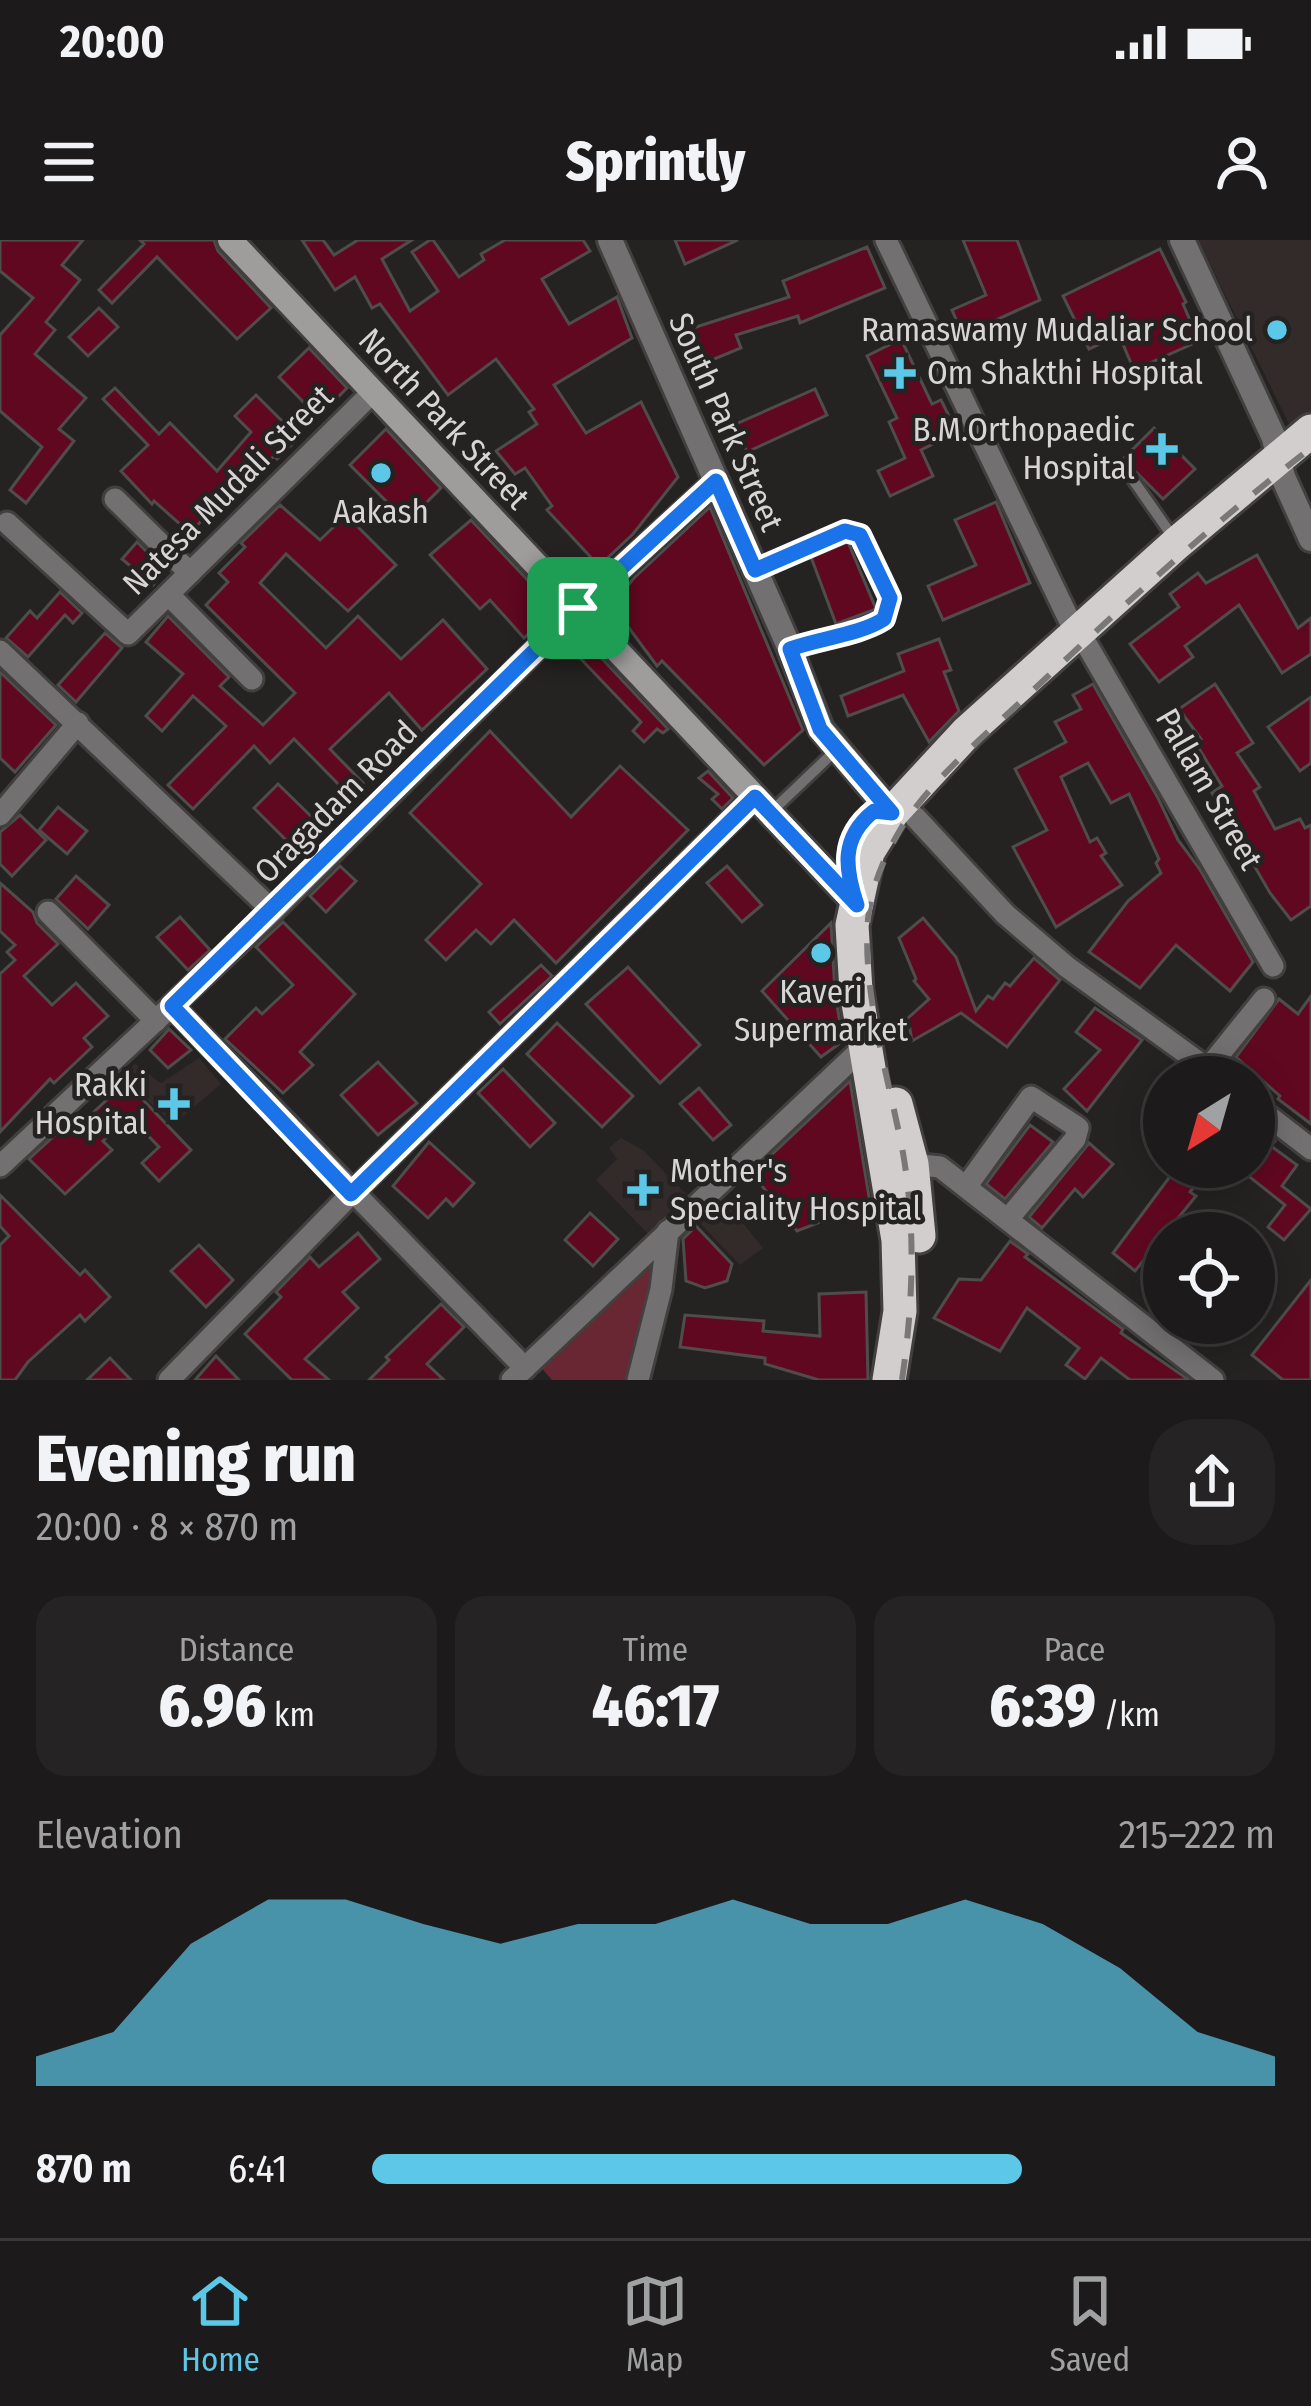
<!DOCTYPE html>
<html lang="en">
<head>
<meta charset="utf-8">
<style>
	:root { --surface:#1c1a1a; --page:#252323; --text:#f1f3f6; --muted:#a0a1a2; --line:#3a3839; --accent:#5dc7e8 }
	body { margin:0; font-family:"Fira Sans Condensed",sans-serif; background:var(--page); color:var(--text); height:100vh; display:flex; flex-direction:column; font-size:45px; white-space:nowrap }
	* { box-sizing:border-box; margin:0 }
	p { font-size:39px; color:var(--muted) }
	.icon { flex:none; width:66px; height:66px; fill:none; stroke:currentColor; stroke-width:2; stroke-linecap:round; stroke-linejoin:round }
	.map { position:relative; height:1140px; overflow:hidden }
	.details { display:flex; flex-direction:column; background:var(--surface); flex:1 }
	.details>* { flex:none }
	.needle { width:78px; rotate:217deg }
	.controls { position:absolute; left:1143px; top:816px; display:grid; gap:24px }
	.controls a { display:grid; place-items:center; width:132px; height:132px; border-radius:50%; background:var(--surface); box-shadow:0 6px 30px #0003,0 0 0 3px var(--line); font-size:60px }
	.pin { position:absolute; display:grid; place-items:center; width:102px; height:102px; color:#fff; margin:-51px; border-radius:24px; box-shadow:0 6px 18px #0006 }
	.round { display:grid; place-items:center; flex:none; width:126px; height:126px; border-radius:48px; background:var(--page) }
	.headline { display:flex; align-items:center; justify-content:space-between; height:204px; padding:0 36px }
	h1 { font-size:66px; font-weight:800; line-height:90px }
	.stats { display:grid; grid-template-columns:repeat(3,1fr); gap:18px; height:204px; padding:12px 36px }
	.stats div { display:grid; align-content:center; border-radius:30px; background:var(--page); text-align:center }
	.stats b { font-size:60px; font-weight:800 }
	.stats small { font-size:33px; font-weight:400 }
	.stats p { font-size:33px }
	.chart { height:336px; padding:24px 36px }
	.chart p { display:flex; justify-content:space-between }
	.chart svg { width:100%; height:216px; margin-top:12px; fill:var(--accent); opacity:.7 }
	ul { padding:0 36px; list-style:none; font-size:39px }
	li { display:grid; grid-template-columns:192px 144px 1fr; align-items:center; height:90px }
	li i { height:30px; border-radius:15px; background:var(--accent) }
	.status { display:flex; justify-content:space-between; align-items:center; height:84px; padding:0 60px; background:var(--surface); direction:ltr }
	.status svg { height:33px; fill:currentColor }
	header { display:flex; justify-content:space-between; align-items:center; height:156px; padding:0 36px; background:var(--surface); font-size:54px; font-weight:800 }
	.tabs { display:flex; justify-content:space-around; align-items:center; height:168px; border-top:3px solid var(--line); background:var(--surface); font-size:33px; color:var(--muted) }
	.tabs a { display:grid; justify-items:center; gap:6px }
	.tabs .active { color:var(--accent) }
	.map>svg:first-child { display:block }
	.built { fill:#332a2a }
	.green { fill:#682732 }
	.building { fill:#610821; stroke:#4f4c4c; stroke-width:3 }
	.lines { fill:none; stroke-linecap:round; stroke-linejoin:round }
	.service-casing { stroke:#423f3f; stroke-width:16 }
	.minor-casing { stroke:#423f3f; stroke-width:27 }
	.tertiary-casing { stroke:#423f3f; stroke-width:30 }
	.secondary-casing { stroke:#423f3f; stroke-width:30 }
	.trunk-casing { stroke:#423f3f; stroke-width:39 }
	.service { stroke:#727070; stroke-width:10 }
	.minor { stroke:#727070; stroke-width:21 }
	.tertiary { stroke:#727070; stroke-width:24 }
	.secondary { stroke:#9f9c9c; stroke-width:24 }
	.trunk { stroke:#d2cece; stroke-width:33 }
	.rail { stroke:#7a7778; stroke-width:6; stroke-dasharray:21 21; stroke-linecap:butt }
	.route-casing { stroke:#fff; stroke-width:24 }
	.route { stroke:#1a73e8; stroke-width:15 }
	.poi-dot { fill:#5dc7e8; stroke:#252222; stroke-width:4.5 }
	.labels { text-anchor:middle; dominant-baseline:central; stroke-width:9; stroke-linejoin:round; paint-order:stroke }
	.poi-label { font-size:33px; fill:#d8d5d6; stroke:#252222; text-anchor:end }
	.street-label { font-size:33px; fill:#d8d5d6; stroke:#252222 }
</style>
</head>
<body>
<div class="status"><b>20:00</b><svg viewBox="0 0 49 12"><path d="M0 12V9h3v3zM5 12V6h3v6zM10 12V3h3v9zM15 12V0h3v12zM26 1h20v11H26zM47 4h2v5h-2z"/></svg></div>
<header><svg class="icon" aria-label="menu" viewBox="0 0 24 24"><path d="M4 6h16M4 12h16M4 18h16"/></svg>Sprintly<svg class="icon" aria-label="person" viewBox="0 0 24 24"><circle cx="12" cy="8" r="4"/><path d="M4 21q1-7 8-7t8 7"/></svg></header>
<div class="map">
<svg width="1311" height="1140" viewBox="0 0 1311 1140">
	<rect width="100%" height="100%" fill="#252222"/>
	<g class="built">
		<path d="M1198 0H1311V181L1291 188Z"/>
		<path d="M199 818 221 844 174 884 121 837 135 824 161 843Z"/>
		<path d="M621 898 643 910 691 959 650 996 596 940 617 919 609 908Z"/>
		<path d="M722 957 763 1008 740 1025 697 980Z"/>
	</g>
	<path class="green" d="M661 1009 633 1140H552L538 1124Z"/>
	<g class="building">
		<path d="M0 0H83L62 25 80 40 46 82 55 90 35 114 86 158 59 189 74 201 26 263 10 250 42 207 0 171V95L33 58 0 31Z"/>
		<path d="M140 0H214L218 11 271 68 237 99 157 17 112 63 99 50 144 4Z"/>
		<path d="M302 0H323L334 15 358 0H412L382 19 410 71 438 51 412 12 430 0H433L459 37 484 20 481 14 505 0H583L590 11 542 39 569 84 617 57 632 98 554 145 586 193 641 162 678 237 633 294 599 326 547 270 552 266 525 228 515 234 496 211 537 184 529 172 534 169 496 119 448 155 380 64 372 68 355 37 335 50Z"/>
		<path d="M675 0H738L685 24Z"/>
		<path d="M963 0H1017L1040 60 963 95 952 70 986 55Z"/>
		<path d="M867 7 885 48 800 83 798 76 736 95 741 108 707 122 693 88 789 57 783 41Z"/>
		<path d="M1160 9 1186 62 1183 64 1199 101 1134 130 1119 95 1089 109 1063 56Z"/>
		<path d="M99 68 118 87 88 116 69 97Z"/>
		<path d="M901 99 932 164 941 160 957 192 921 210 933 236 890 256 878 231 905 218 889 182 897 178 867 116Z"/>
		<path d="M309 108 347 148 318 177 279 137Z"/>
		<path d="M115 148 159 194 170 183 217 231 251 192 235 176 256 155 299 198 277 219 274 216 240 255 232 248 190 293 154 261 152 264 121 231 148 205 103 159Z"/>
		<path d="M815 149 827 175 747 212 736 184Z"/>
		<path d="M1154 188 1195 229 1163 259 1123 219Z"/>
		<path d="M386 189 441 248 407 282 350 225Z"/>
		<path d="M996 262 1030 343 943 380 928 346 976 325 955 280Z"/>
		<path d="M280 265 320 300 346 275 396 325 348 371 286 314 260 343 326 408 358 376 401 419 443 380 487 429 422 490 389 453 330 509 363 543 350 556 294 499 270 523 254 506 193 569 168 545 226 486 193 456 162 491 146 476 183 434 146 402 168 376 229 437 220 446 263 485 295 453 206 365 228 342 219 333 245 307 241 303Z"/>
		<path d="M710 267 803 490 764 525 662 421 657 426 612 365 634 338Z"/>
		<path d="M471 280 555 369 524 398 490 360 480 369 430 315Z"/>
		<path d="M137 302 165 330 153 345 122 319Z"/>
		<path d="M848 302 876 369 836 384 811 317Z"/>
		<path d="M1257 315 1298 388 1311 378V414L1282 433 1239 365 1185 406 1193 417 1159 442 1130 404 1179 367 1170 354 1198 333 1206 343Z"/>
		<path d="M60 352 82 373 73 383 65 375 28 417 6 398 30 371 37 378Z"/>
		<path d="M105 393 122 408 76 462 58 445Z"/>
		<path d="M939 399 951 430 944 432 959 471 929 502 903 455 848 476 841 456 904 431 898 414Z"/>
		<path d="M591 407 668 489 663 493 657 489 644 502 633 491 641 482 579 417Z"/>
		<path d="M0 432 56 485 15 532 0 518Z"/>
		<path d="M1093 444 1158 558 1178 600 1199 628 1253 722 1230 751 1176 705 1140 748 1089 712 1128 661 1161 633 1156 623 1159 619 1129 554 1111 563 1088 523 1061 537 1090 602 1097 598 1106 613 1101 616 1122 645 1056 687 1013 607 1047 590 1015 529 1066 502 1055 482 1081 469 1073 455Z"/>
		<path d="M1215 444 1253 503 1237 513 1260 547 1254 551 1275 589 1300 579 1305 588 1311 585V666L1291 680 1270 653 1212 553 1222 546 1195 502 1201 499 1179 469Z"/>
		<path d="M1311 457V523L1300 531 1268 487Z"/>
		<path d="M490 491 571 577 620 526 688 590 556 723 514 680 491 704 476 690 446 720 426 700 481 644 410 573Z"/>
		<path d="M708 531 733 558 722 569 712 559 718 554 699 538Z"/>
		<path d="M278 544 320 585 296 610 254 568Z"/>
		<path d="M58 567 87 591 67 614 39 590Z"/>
		<path d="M20 575 46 600 12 636 0 624V592Z"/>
		<path d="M340 626 356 641 326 672 310 656Z"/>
		<path d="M727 626 762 665 742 682 707 643Z"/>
		<path d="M76 636 109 665 88 689 56 659Z"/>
		<path d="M0 643 33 672 37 683 58 704 24 736 52 765 76 743 108 776 84 798 92 807 54 843 50 839 0 892V734L15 720 7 712 15 705 0 691Z"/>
		<path d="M180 677 210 710 188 730 157 697Z"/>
		<path d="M923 678 956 717 976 771 988 756 993 759 1005 743 1010 746 1034 718 1060 740 1007 807 961 773 912 801 908 778 929 759 914 741 916 739 899 698Z"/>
		<path d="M283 682 355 754 300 812 313 825 283 853 225 799 256 768 262 774 293 745 256 707Z"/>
		<path d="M831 683 835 753 843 801 821 817 762 751Z"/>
		<path d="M541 725 552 736 500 784 489 772Z"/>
		<path d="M628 727 700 805 660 843 586 764Z"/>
		<path d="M1311 756V884L1278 859 1280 856 1236 817 1279 759 1298 774Z"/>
		<path d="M1095 768 1142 800 1087 871 1064 849 1100 810 1076 792Z"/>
		<path d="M557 783 633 856 602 887 527 814Z"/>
		<path d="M169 789 191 810 168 828 150 810Z"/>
		<path d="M378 822 417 863 378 895 341 855Z"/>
		<path d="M503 829 555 883 530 907 478 853Z"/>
		<path d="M850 841 870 963 797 991 752 933Z"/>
		<path d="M126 842 191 910 159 941 142 923 159 907 129 876 103 901 112 910 65 954 29 919 78 874 84 881Z"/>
		<path d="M699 848 731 885 713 900 680 864Z"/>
		<path d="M1254 884 1275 901 1271 906 1297 925 1282 946 1311 969 1284 1000 1268 987 1285 965 1237 927H1254Z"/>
		<path d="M1030 885 1053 902 1005 959 986 944Z"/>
		<path d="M429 902 474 943 453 966 446 959 428 978 393 946Z"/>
		<path d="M1089 903 1113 924 1083 957 1075 949 1042 988 1029 977Z"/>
		<path d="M1177 927H1209L1190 952 1196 956 1135 1031 1113 1013Z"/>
		<path d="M0 955 80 1035 85 1030 110 1057 85 1081 80 1075 28 1122 15 1140H0V1005L9 996 0 986Z"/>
		<path d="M590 973 618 999 593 1026 565 1000Z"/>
		<path d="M696 986 732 1024 727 1041 705 1048 686 1041 683 999Z"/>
		<path d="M358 993 380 1019 343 1052 358 1068 305 1119 329 1140H292L245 1094 281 1057 276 1052 310 1017 319 1027Z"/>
		<path d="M1010 1001 1028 1014 1025 1017 1123 1089 1121 1093 1189 1140H1130L1101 1118 1085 1139 1066 1125 1079 1108 1027 1068 1000 1111 934 1078 959 1039 981 1040Z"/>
		<path d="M199 1005 233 1040 206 1067 171 1031Z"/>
		<path d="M1311 1040V1140H1283L1252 1115Z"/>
		<path d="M866 1052 868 1140H819L765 1124V1118L680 1107 685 1075 764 1081 763 1091 820 1096 819 1054Z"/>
		<path d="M441 1064 464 1087 427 1124 444 1140H369L389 1120 386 1117Z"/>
		<path d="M216 1116 239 1140H195Z"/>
		<path d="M110 1118 131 1140H87Z"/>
	</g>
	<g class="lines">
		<defs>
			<g id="service">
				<path d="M1131 237 1175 300"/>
				<path d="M755 330 845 291 860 295C872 319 898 353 884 379 858 396 822 397 793 408"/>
				<path d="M770 573 836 510"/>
				<path d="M850 645C841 616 850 590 874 571L885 573"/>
			</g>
			<g id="minor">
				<path d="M886 0 1076 394"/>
				<path d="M115 259 190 333"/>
				<path d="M7 283 128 394 373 152"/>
				<path d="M169 355 252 439"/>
				<path d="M1087 405 1273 726"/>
				<path d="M0 411 273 671"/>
				<path d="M0 575 78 483"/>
				<path d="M915 577 1005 674 1067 727 1219 837"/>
				<path d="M48 672 156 781"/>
				<path d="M172 766 525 1128"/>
				<path d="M1201 837 1264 759"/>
				<path d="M1254 865 1311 909"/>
				<path d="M912 924 940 927 1213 1140"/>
				<path d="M0 926 273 671 578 368 716 241"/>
				<path d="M966 947 1031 857 1074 885 1078 888 1075 899 1008 979"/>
				<path d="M169 1140 351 954 755 557"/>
				<path d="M512 1140 865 806"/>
				<path d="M638 1140 661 1049 668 991"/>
			</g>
			<g id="tertiary">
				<path d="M610 0 790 409 821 489 892 573"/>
				<path d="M1182 0 1274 198 1283 237 1311 299"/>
			</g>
			<path id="secondary" d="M230 0 857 665"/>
			<g id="trunk">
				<path d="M896 864 912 924 919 996"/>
				<path d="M889 1140 900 1071 898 1000 856 751 852 685 868 612 892 573 967 492 1177 303 1311 191"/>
			</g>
		</defs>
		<use href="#service" class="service-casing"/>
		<use href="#minor" class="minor-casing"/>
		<use href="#tertiary" class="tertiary-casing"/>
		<use href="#secondary" class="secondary-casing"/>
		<use href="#trunk" class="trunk-casing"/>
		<use href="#service" class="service"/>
		<use href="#minor" class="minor"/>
		<use href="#tertiary" class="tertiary"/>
		<use href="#secondary" class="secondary"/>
		<use href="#trunk" class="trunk"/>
		<path class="rail" d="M902 1140C913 1065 916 988 903 913 889 839 862 754 868 679 871 646 886 613 903 585 936 535 986 495 1029 454 1120 368 1212 284 1311 208"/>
	</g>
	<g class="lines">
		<defs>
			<path id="route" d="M716 241 755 330 845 291 860 295 890 358 884 379C859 395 820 398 790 409L820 489 892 573 874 571C840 598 845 629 857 665L755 557 351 954 172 766 578 368Z"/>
		</defs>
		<use href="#route" class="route-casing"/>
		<use href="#route" class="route"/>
	</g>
	<g class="poi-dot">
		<circle cx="1277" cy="90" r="12"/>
		<path d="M894 115h12v12h12v12h-12v12h-12v-12h-12v-12h12z"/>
		<path d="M1156 191h12v12h12v12h-12v12h-12v-12h-12v-12h12z"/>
		<circle cx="381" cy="233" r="12"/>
		<circle cx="821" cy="713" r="12"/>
		<path d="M168 846h12v12h12v12h-12v12h-12v-12h-12v-12h12z"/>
		<path d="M637 932h12v12h12v12h-12v12h-12v-12h-12v-12h12z"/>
	</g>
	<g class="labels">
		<g class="poi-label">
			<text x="1253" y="90">Ramaswamy Mudaliar School</text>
			<text x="927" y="133" text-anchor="start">Om Shakthi Hospital</text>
			<text x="1135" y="190">B.M.Orthopaedic<tspan x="1135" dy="38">Hospital</tspan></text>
			<text x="381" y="272" text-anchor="middle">Aakash</text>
			<text x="821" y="752" text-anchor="middle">Kaveri<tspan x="821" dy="38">Supermarket</tspan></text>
			<text x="147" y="845">Rakki<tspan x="147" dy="38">Hospital</tspan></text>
			<text x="670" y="931" text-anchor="start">Mother's<tspan x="670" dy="38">Speciality Hospital</tspan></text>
		</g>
		<g class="street-label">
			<text transform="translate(444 179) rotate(47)">North Park Street</text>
			<text transform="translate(726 182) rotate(66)">South Park Street</text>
			<text transform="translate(228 250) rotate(-45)">Natesa Mudali Street</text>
			<text transform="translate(1209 549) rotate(60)">Pallam Street</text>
			<text transform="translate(336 562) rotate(-45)">Oragadam Road</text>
		</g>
	</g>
</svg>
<div class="controls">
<a><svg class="needle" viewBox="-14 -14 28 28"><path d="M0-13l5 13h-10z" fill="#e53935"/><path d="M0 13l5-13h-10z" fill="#a0a1a2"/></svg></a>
<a><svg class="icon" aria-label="locate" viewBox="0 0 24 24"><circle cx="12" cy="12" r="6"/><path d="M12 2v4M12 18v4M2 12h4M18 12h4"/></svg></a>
</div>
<div class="pin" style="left:578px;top:368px;background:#1e9e55"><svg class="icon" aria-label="arrive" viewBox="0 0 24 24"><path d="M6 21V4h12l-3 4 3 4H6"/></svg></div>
</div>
<section class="details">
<div class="headline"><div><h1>Evening run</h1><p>20:00 · 8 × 870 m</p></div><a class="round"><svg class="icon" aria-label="share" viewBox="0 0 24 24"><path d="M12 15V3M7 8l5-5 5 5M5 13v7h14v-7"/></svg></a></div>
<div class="stats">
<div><p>Distance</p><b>6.96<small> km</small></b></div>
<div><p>Time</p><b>46:17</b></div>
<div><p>Pace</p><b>6:39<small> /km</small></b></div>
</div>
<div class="chart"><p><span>Elevation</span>215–222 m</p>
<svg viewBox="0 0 160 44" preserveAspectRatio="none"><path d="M0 44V38L10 33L20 15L30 6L40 6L50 11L60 15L70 11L80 11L90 6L100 11L110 11L120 6L130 11L140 20L150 33L160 38V44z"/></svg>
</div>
<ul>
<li><b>870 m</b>6:41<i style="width:72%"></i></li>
</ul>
</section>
<nav class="tabs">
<a class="active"><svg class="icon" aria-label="home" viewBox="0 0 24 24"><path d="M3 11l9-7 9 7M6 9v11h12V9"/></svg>Home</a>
<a><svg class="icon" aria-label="map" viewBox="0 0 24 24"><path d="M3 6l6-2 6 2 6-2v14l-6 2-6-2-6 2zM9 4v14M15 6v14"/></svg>Map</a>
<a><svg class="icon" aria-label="saved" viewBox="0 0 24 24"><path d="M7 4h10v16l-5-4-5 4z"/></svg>Saved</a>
</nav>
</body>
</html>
